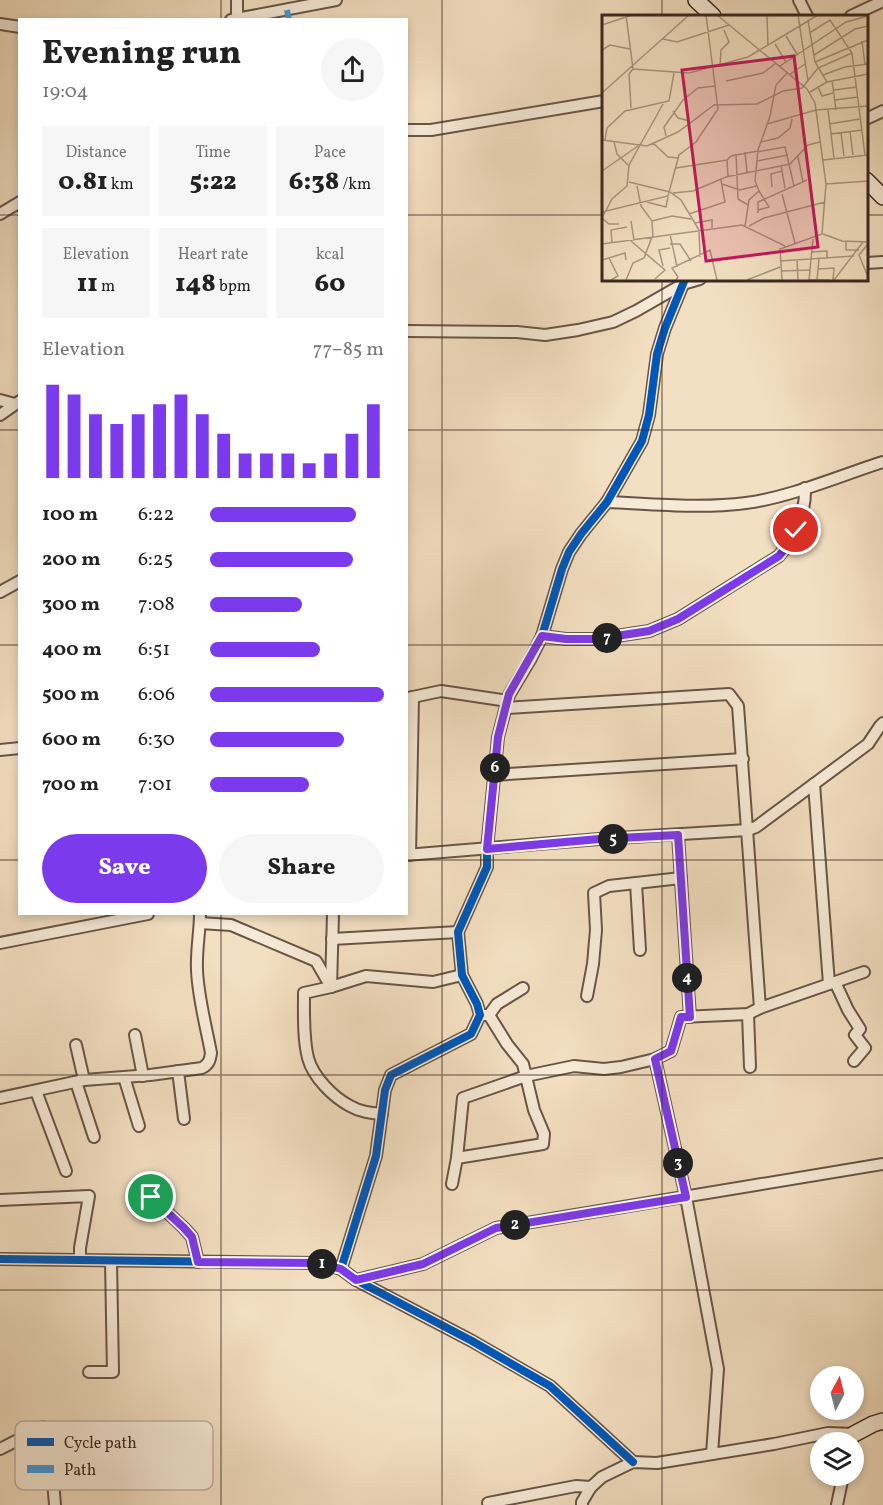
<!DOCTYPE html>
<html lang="en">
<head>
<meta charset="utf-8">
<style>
	:root { --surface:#fff; --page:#f6f6f6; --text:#222; --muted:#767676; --accent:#7c3aed }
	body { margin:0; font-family:Vollkorn,serif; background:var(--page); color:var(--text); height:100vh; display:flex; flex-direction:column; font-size:22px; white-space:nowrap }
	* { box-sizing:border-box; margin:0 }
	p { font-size:20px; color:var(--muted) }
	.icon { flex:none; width:33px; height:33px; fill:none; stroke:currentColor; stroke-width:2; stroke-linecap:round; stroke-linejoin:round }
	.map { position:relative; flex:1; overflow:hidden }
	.side { position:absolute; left:18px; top:18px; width:390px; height:897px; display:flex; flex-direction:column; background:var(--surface); border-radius:0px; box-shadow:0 3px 9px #0003 }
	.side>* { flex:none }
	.needle { width:39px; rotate:7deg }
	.fabs { position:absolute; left:810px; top:1366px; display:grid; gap:12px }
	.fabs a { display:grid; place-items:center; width:54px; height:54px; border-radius:50%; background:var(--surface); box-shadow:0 3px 9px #0003; font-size:30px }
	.pin { position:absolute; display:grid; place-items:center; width:51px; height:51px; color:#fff; margin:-26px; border:3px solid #fff; border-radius:50%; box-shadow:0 2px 6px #0007 }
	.km { position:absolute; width:30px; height:30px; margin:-15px; border-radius:50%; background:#222; color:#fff; font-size:16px; line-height:30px; text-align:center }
	.round { display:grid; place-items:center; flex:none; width:63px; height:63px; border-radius:32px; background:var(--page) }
	.summary { display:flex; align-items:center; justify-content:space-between; height:102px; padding:0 24px }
	h1 { font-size:33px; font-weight:800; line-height:45px }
	.metrics { display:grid; grid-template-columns:repeat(3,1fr); gap:9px; height:102px; padding:6px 24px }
	.metrics div { display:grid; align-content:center; border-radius:0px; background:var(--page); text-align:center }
	.metrics b { font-size:26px; font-weight:800 }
	.metrics small { font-size:16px; font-weight:400 }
	.metrics p { font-size:16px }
	.chart { height:168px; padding:12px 24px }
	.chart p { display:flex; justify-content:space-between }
	.chart svg { width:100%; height:108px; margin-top:6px; stroke:var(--accent); stroke-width:6 }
	.button { display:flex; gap:12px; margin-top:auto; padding:12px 24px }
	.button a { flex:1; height:69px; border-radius:36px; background:var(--accent); color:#fff; font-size:24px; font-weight:800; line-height:69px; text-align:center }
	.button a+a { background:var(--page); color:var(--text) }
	ul { padding:0 24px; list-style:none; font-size:20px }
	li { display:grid; grid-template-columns:96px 72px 1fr; align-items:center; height:45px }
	li i { height:15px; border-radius:8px; background:var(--accent) }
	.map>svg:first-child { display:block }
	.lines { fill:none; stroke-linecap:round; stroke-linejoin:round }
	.street-casing { stroke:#685648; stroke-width:14 }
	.secondary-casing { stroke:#3a2920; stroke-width:18 }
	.street { stroke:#f7ead7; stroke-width:10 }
	.secondary { stroke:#f7ead7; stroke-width:15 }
	.quiet { stroke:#3e9ce0; stroke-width:6; stroke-dasharray:12 6; stroke-linecap:butt }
	.cycleway-casing { stroke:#f7ead7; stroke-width:11 }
	.cycleway { stroke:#0057b8; stroke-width:8 }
	.route-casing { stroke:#fff; stroke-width:12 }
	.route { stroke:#7c3aed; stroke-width:8 }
	.grid { fill:none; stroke:#3a2920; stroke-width:1.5; stroke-opacity:0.55 }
	.inset-road { fill:none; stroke:#a99681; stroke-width:1.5 }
	.view { fill:#c2185b; fill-opacity:0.15; stroke:#c2185b; stroke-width:3 }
	.inset-edge { fill:none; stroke:#3a2920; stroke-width:3 }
	.key { fill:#f7ead7; stroke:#beb0a0; stroke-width:1.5 }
	.key-label { font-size:16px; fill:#3a2920 }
</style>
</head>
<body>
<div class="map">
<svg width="883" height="1505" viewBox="0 0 883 1505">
	<rect width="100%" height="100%" fill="#f3dfc1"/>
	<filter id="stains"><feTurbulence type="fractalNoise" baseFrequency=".00333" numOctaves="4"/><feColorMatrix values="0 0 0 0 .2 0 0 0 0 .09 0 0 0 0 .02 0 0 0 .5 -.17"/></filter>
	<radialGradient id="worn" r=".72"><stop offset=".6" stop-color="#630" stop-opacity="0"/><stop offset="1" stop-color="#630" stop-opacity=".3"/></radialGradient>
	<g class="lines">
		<defs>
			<g id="street">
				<path d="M237 0V20"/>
				<path d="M799 0 807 16"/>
				<path d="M851 16 883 1"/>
				<path d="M231 20 336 0"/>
				<path d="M0 24 20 27"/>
				<path d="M866 119 883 111"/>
				<path d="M406 130H431L604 101"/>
				<path d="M0 214 20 202"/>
				<path d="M866 263 883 262"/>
				<path d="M406 331 517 332 545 335 578 330 613 322 636 311 683 284 700 279"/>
				<path d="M0 400 15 404"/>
				<path d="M0 415 20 401"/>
				<path d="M607 502C653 504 700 509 746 503 791 497 839 476 883 462"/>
				<path d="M0 592 20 581"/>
				<path d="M542 636 566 639H597L649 631 678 619 779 556C795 536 806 514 805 488"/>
				<path d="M408 698 441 691 508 701"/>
				<path d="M506 708 729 694 738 706 760 1008"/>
				<path d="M0 750 20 748"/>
				<path d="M494 775 743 759"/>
				<path d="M814 784 829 984"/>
				<path d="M678 835 690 1017"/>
				<path d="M406 855 599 839 748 830 756 827 868 744 880 726 883 723"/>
				<path d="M410 855 413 697"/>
				<path d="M636 883 640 950"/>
				<path d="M333 914 331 987 304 993C304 1014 303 1038 308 1058 313 1077 333 1097 350 1106 360 1112 371 1113 382 1114"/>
				<path d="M200 923 231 925 316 961 331 987 366 976 433 982 462 975"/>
				<path d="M332 939 458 932"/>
				<path d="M0 943 148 914"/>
				<path d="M835 982 848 1010 860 1029 855 1035 865 1048 854 1061"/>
				<path d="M587 996 593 964 596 930 594 893 609 886 681 878"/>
				<path d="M748 1014 750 1067"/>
				<path d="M489 1015 497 1004 523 988"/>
				<path d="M135 1035 143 1076"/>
				<path d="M76 1045 84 1080"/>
				<path d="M655 1059 686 1197 718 1369 712 1454"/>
				<path d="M178 1071 184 1119"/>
				<path d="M124 1077 139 1126"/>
				<path d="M76 1082 94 1137"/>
				<path d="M36 1091 66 1171"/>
				<path d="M0 1098 84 1080 150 1075 202 1068C209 1064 210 1060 211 1053 206 1026 198 997 197 970 196 950 200 932 200 914"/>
				<path d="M457 1158 543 1144 544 1134 534 1110 523 1064 507 1044 489 1015H480"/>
				<path d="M452 1184 457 1158 463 1098 526 1076 574 1066 604 1069 621 1067 655 1059 671 1051 681 1017 748 1014 760 1008 864 972"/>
				<path d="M151 1197 184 1228 192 1237 198 1262"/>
				<path d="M0 1200 89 1196 80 1248V1260"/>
				<path d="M0 1259 319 1263 341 1269 356 1280 472 1341 550 1386 633 1462"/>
				<path d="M341 1269 376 1156 385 1090 391 1075 471 1034 480 1015 477 1004 462 975 458 932 487 867V849L498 737 509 695 530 660 542 636 562 569 569 552 581 534 607 502 642 441 649 415 657 354 665 328 685 279"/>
				<path d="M356 1280 423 1264 496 1228 883 1164"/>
				<path d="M89 1372H113L111 1261"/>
				<path d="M0 1449 43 1427 49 1431 55 1505"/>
				<path d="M488 1503 576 1486 591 1487"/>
				<path d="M582 1505V1502L591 1487 602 1477 633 1462 657 1463 774 1444 828 1433 854 1434 851 1443"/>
				<path d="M837 1505 843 1476"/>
			</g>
			<g id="secondary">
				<path d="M696 0 713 16"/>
				<path d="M866 180 883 197"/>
				<path d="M854 1434 873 1424 883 1421"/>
			</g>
		</defs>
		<use href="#street" class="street-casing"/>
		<use href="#secondary" class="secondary-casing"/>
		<use href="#street" class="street"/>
		<use href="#secondary" class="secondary"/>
		<path class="quiet" d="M287 10 289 20"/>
		<defs>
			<g id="cycleway">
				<path d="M0 1259 319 1263 341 1269 356 1280 472 1341 550 1386 633 1462"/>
				<path d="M341 1269 376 1156 385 1090 391 1075 471 1034 480 1015 477 1004 462 975 458 932 487 867V849L498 737 509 695 530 660 542 636 562 569 569 552 581 534 607 502 642 441 649 415 657 354 665 328 685 279"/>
			</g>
		</defs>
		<use href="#cycleway" class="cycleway-casing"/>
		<use href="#cycleway" class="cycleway"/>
	</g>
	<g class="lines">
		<defs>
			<path id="route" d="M151 1197 184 1228 192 1237 198 1262 319 1263 341 1269 356 1280 423 1264 496 1228 686 1197 655 1059 671 1051 681 1017H690L678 835 599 839 487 849 498 737 509 694 542 636 566 639H597L649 631 678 619 779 556 789 543 796 530"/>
		</defs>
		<use href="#route" class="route-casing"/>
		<use href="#route" class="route"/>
	</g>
	<path class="grid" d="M221 0V20M442 0V1505M662 0V16M0 215H20M406 215H604M866 215H883M662 279V1505M0 430H20M406 430H883M0 645H20M406 645H883M0 860H20M406 860H883M221 914V1505M0 1075H883M0 1290H883"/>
	<g transform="translate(602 15)">
		<rect width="266" height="266" fill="#f3dfc1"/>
		<path class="inset-road" d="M24 0 31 54 87 58 146 42 216 0M115 0 205 74 213 88 224 169 220 219 178 234 180 265M165 0 166 31M196 0 206 66M206 5 213 47 225 67M0 10 30 0M209 17 228 5 250 38 263 140M184 21 195 39M61 24 75 27 127 10M260 26 263 50M173 29 184 47M0 35 8 30 28 34M212 40 253 14 266 11M213 47 266 25M118 51 119 35 127 27 122 15M178 51 244 7 266 1M187 60 203 49M221 60 243 52 266 49M230 65 234 95M124 66 161 58 174 48M216 72 220 81 231 78M232 75 255 72M208 77 225 67 266 59M0 78 87 0M233 85 256 82M29 93 27 59 31 54M226 95 232 143M71 96 76 103 88 106M165 109 214 95 266 91M227 109 258 104M248 117 251 140M239 118 242 141M229 119 260 115M64 121 62 112 81 85 96 73 113 71M0 125 45 131 76 117 112 90 155 89 181 76 200 73 216 53 250 38M3 125 5 113 23 96 67 86 72 58M12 127 15 139 26 150M159 127 176 123 188 113 190 104M51 128 66 142 76 143M143 137 145 157M155 137 183 132 192 171M134 139 136 184 146 190M196 142 201 167M221 145 266 140M155 146 186 140M179 150 183 173M74 153 125 145M0 156 36 131M126 161 125 145 129 141 156 136M27 167 68 177 79 185 97 215 98 242M120 169 138 175 154 171M224 169 266 166M35 171 39 191 50 206 51 222M170 172 169 159 180 156M71 178 91 176 124 162 188 149 206 130 218 127M180 179 193 228M45 187 64 192 66 182M156 195 167 192 157 176M0 197 66 181 77 140 94 127 116 94 104 0M156 198V187L205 165M87 199 123 187 119 165M29 206 32 225M50 206 70 201 89 204M93 208 110 205V213M17 209H7L0 203 10 184 25 171 27 150 61 89M143 211 147 185 157 176 153 166 156 135 168 101 174 70 185 58M147 211 162 203 223 187M68 219 75 252M221 219 240 226 266 227M29 226 63 255 53 264M244 227V235H257M10 228 9 215 25 212M0 229 140 210 183 231M68 229H78L89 246M266 229 257 240 266 262M209 237 225 236V243M7 243 16 261 9 265M208 244 252 241M0 245 23 238 24 245M195 245 196 265M178 246 208 244M61 251 57 235 68 233M216 254 232 253 231 265M179 256 208 255M24 265 31 248 42 243 50 222M74 265 76 262 70 253 108 235 115 265M145 265 178 252M207 265 211 224M207 265H228M215 265 217 244M232 265 261 227"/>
		<path class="view" d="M192 41 216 232 104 246 80 55Z"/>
		<rect width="266" height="266" class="inset-edge"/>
	</g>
	<rect x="15" y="1421" width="198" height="69" rx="9" class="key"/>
	<rect x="27" y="1438" width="27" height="8" fill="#0057b8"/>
	<rect x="27" y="1465" width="27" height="8" fill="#3e9ce0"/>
	<g class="key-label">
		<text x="64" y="1448">Cycle path</text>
		<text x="64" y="1475">Path</text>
	</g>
	<rect width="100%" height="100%" filter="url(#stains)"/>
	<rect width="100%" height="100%" fill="url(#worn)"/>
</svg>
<div class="fabs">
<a><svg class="needle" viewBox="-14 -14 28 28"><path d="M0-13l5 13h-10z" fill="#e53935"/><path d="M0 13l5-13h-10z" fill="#767676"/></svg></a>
<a><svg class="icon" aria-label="layers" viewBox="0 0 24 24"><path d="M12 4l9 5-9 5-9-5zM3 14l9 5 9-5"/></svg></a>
</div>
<div class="pin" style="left:151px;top:1197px;background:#1e9e55"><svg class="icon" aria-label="arrive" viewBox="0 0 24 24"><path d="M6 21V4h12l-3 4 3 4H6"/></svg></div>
<div class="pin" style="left:796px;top:530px;background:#d93025"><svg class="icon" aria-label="check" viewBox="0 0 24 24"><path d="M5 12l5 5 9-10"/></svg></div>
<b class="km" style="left:322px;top:1264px">1</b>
<b class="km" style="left:515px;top:1225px">2</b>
<b class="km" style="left:678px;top:1163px">3</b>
<b class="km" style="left:687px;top:978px">4</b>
<b class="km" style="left:613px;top:839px">5</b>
<b class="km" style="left:495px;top:768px">6</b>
<b class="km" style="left:607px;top:638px">7</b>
<section class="side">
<div class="summary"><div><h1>Evening run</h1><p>19:04</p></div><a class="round"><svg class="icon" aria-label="share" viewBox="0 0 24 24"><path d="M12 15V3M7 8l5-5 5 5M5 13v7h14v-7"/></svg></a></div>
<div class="metrics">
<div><p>Distance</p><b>0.81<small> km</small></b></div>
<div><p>Time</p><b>5:22</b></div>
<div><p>Pace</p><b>6:38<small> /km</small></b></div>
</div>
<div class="metrics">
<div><p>Elevation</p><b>11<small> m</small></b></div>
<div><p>Heart rate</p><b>148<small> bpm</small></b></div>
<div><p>kcal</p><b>60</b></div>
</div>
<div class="chart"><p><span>Elevation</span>77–85 m</p>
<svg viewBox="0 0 160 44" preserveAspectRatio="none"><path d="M5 44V6M15 44V10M25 44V18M35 44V22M45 44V18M55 44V14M65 44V10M75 44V18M85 44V26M95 44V34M105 44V34M115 44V34M125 44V38M135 44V34M145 44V26M155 44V14"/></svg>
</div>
<ul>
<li><b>100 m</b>6:22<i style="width:84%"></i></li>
<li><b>200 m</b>6:25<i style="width:82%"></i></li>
<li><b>300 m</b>7:08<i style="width:53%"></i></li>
<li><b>400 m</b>6:51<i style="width:63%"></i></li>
<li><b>500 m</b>6:06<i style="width:100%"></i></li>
<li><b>600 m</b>6:30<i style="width:77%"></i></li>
<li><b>700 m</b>7:01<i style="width:57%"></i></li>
</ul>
<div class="button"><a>Save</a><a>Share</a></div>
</section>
</div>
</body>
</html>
